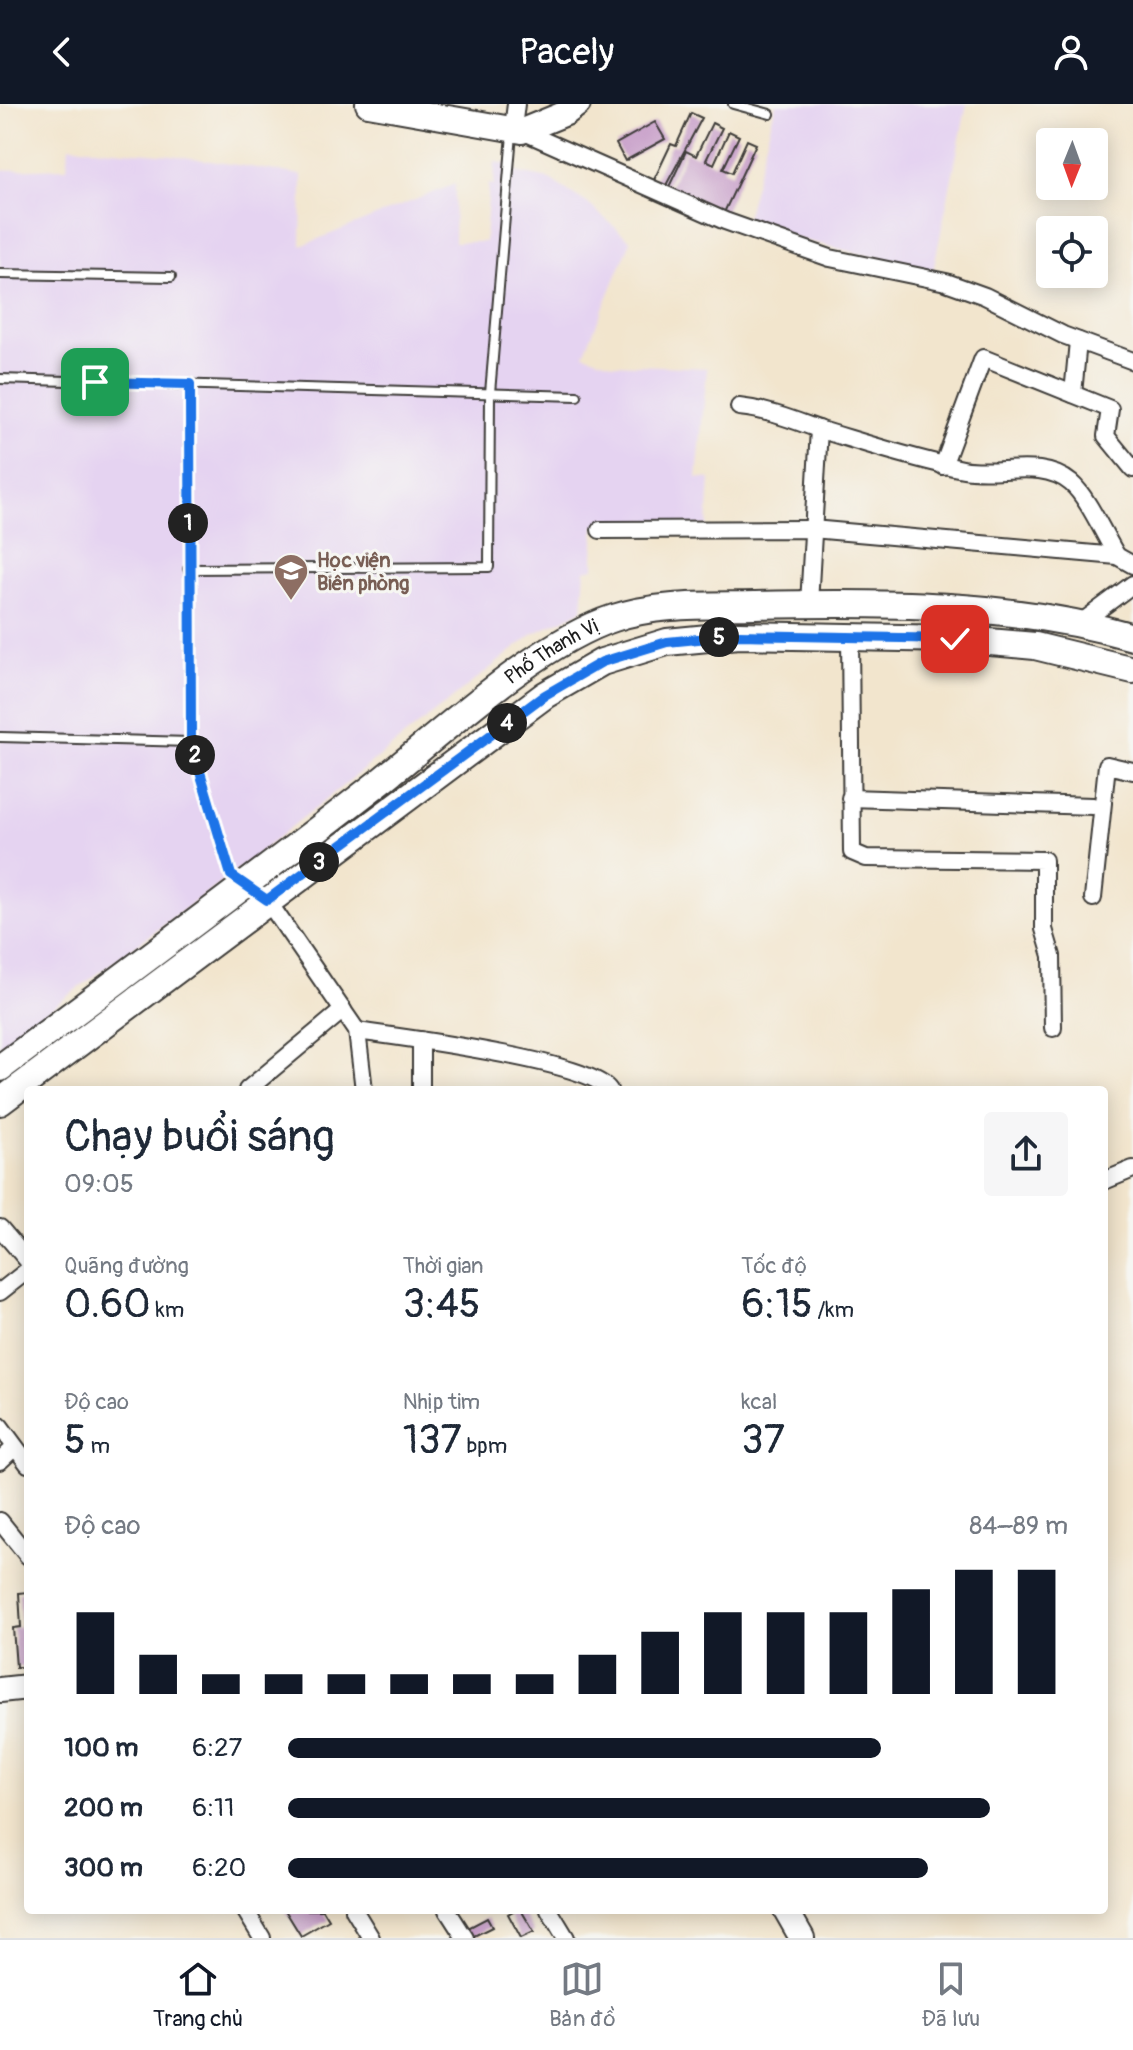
<!DOCTYPE html>
<html lang="vi">
<head>
<meta charset="utf-8">
<style>
	:root { --surface:#fff; --page:#f6f6f7; --text:#1f2937; --muted:#747a83; --line:#e0e1e3; --accent:#111827 }
	body { margin:0; font-family:Pangolin,sans-serif; background:var(--page); color:var(--text); height:100vh; display:flex; flex-direction:column; font-size:30px; white-space:nowrap }
	* { box-sizing:border-box; margin:0 }
	p { font-size:26px; color:var(--muted) }
	.icon { flex:none; width:44px; height:44px; fill:none; stroke:currentColor; stroke-width:2; stroke-linecap:round; stroke-linejoin:round }
	.map { position:relative; flex:1; overflow:hidden }
	.side { position:absolute; left:24px; top:982px; width:1084px; height:828px; display:flex; flex-direction:column; background:var(--surface); border-radius:8px; box-shadow:0 4px 20px #0003 }
	.side>* { flex:none }
	.needle { width:52px; rotate:181deg }
	.controls { position:absolute; left:1036px; top:24px; display:grid; gap:16px }
	.controls a { display:grid; place-items:center; width:72px; height:72px; border-radius:8px; background:var(--surface); box-shadow:0 4px 20px #0003; font-size:40px }
	.pin { position:absolute; display:grid; place-items:center; width:68px; height:68px; color:#fff; margin:-34px; border-radius:16px; box-shadow:0 4px 12px #0006 }
	.km { position:absolute; width:40px; height:40px; margin:-20px; border-radius:50%; background:#222; color:#fff; font-size:22px; line-height:40px; text-align:center }
	.round { display:grid; place-items:center; flex:none; width:84px; height:84px; border-radius:8px; background:var(--page) }
	.summary { display:flex; align-items:center; justify-content:space-between; height:136px; padding:0 40px }
	h1 { font-size:44px; font-weight:600; line-height:60px }
	.stats { display:grid; grid-template-columns:repeat(3,1fr); gap:12px; height:136px; padding:8px 40px }
	.stats div { display:grid; align-content:center }
	.stats b { font-size:40px; font-weight:600 }
	.stats small { font-size:22px; font-weight:400 }
	.stats p { font-size:22px }
	.chart { height:224px; padding:16px 40px }
	.chart p { display:flex; justify-content:space-between }
	.chart svg { width:100%; height:144px; margin-top:8px; stroke:var(--accent); stroke-width:6 }
	ul { padding:0 40px; list-style:none; font-size:26px }
	li { display:grid; grid-template-columns:128px 96px 1fr; align-items:center; height:60px }
	li i { height:20px; border-radius:10px; background:var(--accent) }
	header { display:flex; justify-content:space-between; align-items:center; height:104px; padding:0 40px; background:var(--accent); color:#fff; font-size:36px; font-weight:600 }
	.dock { display:flex; justify-content:space-around; align-items:center; height:112px; border-top:2px solid var(--line); background:var(--surface); font-size:22px; color:var(--muted) }
	.dock a { display:grid; justify-items:center; gap:4px }
	.dock .on { color:var(--accent) }
	.map>svg:first-child { display:block }
	.built { fill:#e5d3f1 }
	.building { fill:#c294c4 }
	.lines { fill:none; stroke-linecap:round; stroke-linejoin:round }
	.lane-casing { stroke:#3c3a37; stroke-width:12 }
	.street-casing { stroke:#3c3a37; stroke-width:20 }
	.secondary-casing { stroke:#3c3a37; stroke-width:28 }
	.primary-casing { stroke:#3c3a37; stroke-width:30 }
	.lane { stroke:#fff; stroke-width:8 }
	.street { stroke:#fff; stroke-width:16 }
	.secondary { stroke:#fff; stroke-width:24 }
	.primary { stroke:#fff; stroke-width:26 }
	.route-casing { stroke:#fff; stroke-width:16 }
	.route { stroke:#1a73e8; stroke-width:10 }
	.labels { text-anchor:middle; dominant-baseline:central; stroke-width:6; stroke-linejoin:round; paint-order:stroke }
	.education-label { font-size:20px; font-weight:bold; fill:#785e54; stroke:#f6f6f2; text-anchor:start }
	.street-label { font-size:20px; fill:#1c1c1c; stroke:#f6f6f2 }
</style>
</head>
<body>
<header><svg class="icon" aria-label="back" viewBox="0 0 24 24"><path d="M15 5l-7 7 7 7"/></svg>Pacely<svg class="icon" aria-label="person" viewBox="0 0 24 24"><circle cx="12" cy="8" r="4"/><path d="M4 21q1-7 8-7t8 7"/></svg></header>
<div class="map">
<svg width="1133" height="1834" viewBox="0 0 1133 1834">
	<rect width="100%" height="100%" fill="#f6f6f2"/>
	<filter id="ink" filterUnits="userSpaceOnUse"><feTurbulence type="fractalNoise" baseFrequency=".0125" numOctaves="2"/><feDisplacementMap in="SourceGraphic" scale="16" xChannelSelector="R" yChannelSelector="G"/><feConvolveMatrix kernelMatrix="1 2 1 2 8 2 1 2 1" color-interpolation-filters="sRGB"/></filter>
	<filter id="wash" filterUnits="userSpaceOnUse"><feTurbulence type="fractalNoise" baseFrequency=".006" numOctaves="4" result="noise"/><feDisplacementMap in="SourceGraphic" scale="32" xChannelSelector="R" yChannelSelector="G"/><feGaussianBlur stdDeviation="1.8" result="paint"/><feColorMatrix in="noise" values="0 0 0 0 0 0 0 0 0 0 0 0 0 0 0 0 0 1.4 0 .05"/><feComposite in="paint" operator="in"/></filter>
	<g filter="url(#wash)">
		<rect width="100%" height="100%" fill="#f2e5cd"/>
		<g class="built">
			<path d="M776 0H967L933 167 744 122Z"/>
			<path d="M69 42 171 51 302 71 301 142 455 80 454 138H485L489 80 494 81 495 58 514 61 515 68 549 75 587 99 631 137 584 250 614 260 707 264 697 374 710 375 707 422H594V464L585 466 582 506 533 530 231 771 0 942V66L67 64Z"/>
		</g>
		<g id="blocks">
			<g class="building">
				<path d="M691 9 702 14 664 85 652 80 671 40 676 42Z"/>
				<path d="M655 18 665 35 625 57 616 40Z"/>
				<path d="M712 19 722 24 706 56 714 60 729 27 739 32 723 65 732 69 747 36 756 40 722 113 667 87 686 47 696 52Z"/>
				<path d="M28 1488V1563H16L13 1524 21 1523 19 1489Z"/>
				<path d="M285 1806H323L329 1816 301 1832Z"/>
				<path d="M515 1806H521L534 1828 521 1834 508 1810Z"/>
				<path d="M487 1814 492 1823 470 1834 464 1826Z"/>
			</g>
		</g>
	</g>
	<g filter="url(#ink)">
		<use href="#blocks" fill-opacity="0" stroke="#3c3a37" stroke-width="2"/>
		<g class="lines">
			<defs>
				<g id="lane">
					<path d="M733 0 770 10"/>
					<path d="M0 170 171 173"/>
					<path d="M0 275 577 292"/>
					<path d="M190 280 191 638 231 771 242 779"/>
					<path d="M188 465 489 463 490 289 512 30"/>
					<path d="M0 633 191 638"/>
				</g>
				<g id="street">
					<path d="M513 24 516 0"/>
					<path d="M522 27 725 117 830 154 946 178 985 192 1063 231 1133 257"/>
					<path d="M1073 290 1078 237"/>
					<path d="M739 303C769 306 793 316 821 326 868 340 916 356 963 365 998 372 1041 354 1071 379 1087 392 1105 433 1117 452"/>
					<path d="M943 362 983 254 1110 305 1106 332 1133 365"/>
					<path d="M600 426 812 425 1117 452 1133 461"/>
					<path d="M809 500 819 325"/>
					<path d="M1082 518 1133 480"/>
					<path d="M850 531 852 748 866 754 1044 756V825L1052 852 1053 924"/>
					<path d="M850 694 1093 702"/>
					<path d="M1093 794 1107 661 1133 667"/>
					<path d="M267 796 357 927 364 986"/>
					<path d="M357 927C399 933 590 957 609 986"/>
					<path d="M421 936V986"/>
					<path d="M247 986 343 906"/>
					<path d="M1104 1077 1133 1065"/>
					<path d="M0 1124 28 1157"/>
					<path d="M0 1188 28 1166"/>
					<path d="M0 1322 28 1360"/>
					<path d="M0 1357 15 1343"/>
					<path d="M0 1417 28 1452"/>
					<path d="M245 1806 262 1834"/>
					<path d="M354 1806 371 1834"/>
					<path d="M447 1806 465 1834"/>
					<path d="M549 1806 566 1834"/>
				</g>
				<g id="secondary">
					<path d="M368 0 522 27 566 9 578 0"/>
					<path d="M0 1586 28 1583"/>
					<path d="M786 1806 802 1834"/>
				</g>
				<g id="primary">
					<path id="s1" d="M0 964C128 869 256 774 382 676 445 626 539 538 614 514 659 499 708 502 755 501 881 498 1011 498 1133 533"/>
					<path d="M0 998 545 591 602 558 667 538 739 531 955 535 1035 542 1133 566"/>
				</g>
			</defs>
			<use href="#lane" class="lane-casing"/>
			<use href="#street" class="street-casing"/>
			<use href="#secondary" class="secondary-casing"/>
			<use href="#primary" class="primary-casing"/>
			<use href="#lane" class="lane"/>
			<use href="#street" class="street"/>
			<use href="#secondary" class="secondary"/>
			<use href="#primary" class="primary"/>
		</g>
	</g>
	<g class="lines" filter="url(#ink)">
		<defs>
			<path id="route" d="M95 278 190 280 191 638 231 771 267 796 545 591 602 558 667 538 739 531 955 535"/>
		</defs>
		<use href="#route" class="route-casing"/>
		<use href="#route" class="route"/>
	</g>
	<defs>
		<symbol id="university-pin" viewBox="-11 -11 22 30"><path d="M0 17L-7.5 6A9.5 9.5 0 1 1 7.5 6Z" fill="#8d6e63" stroke="#f6f6f2"/><path d="M0-5L7-2L0 1L-7-2ZM-4 1L0 2.5L4 1V4Q0 6-4 4Z" fill="#fff"/></symbol>
	</defs>
	<g fill-rule="evenodd">
		<use href="#university-pin" x="271" y="447" width="40" height="54"/>
	</g>
	<g class="labels">
		<g class="education-label">
			<text x="317" y="456">Học viện<tspan x="317" dy="23">Biên phòng</tspan></text>
		</g>
		<g class="street-label">
			<text stroke="none"><textPath href="#s1" startOffset="692">Phố Thanh Vị</textPath></text>
		</g>
	</g>
</svg>
<div class="controls">
<a><svg class="needle" viewBox="-14 -14 28 28"><path d="M0-13l5 13h-10z" fill="#e53935"/><path d="M0 13l5-13h-10z" fill="#747a83"/></svg></a>
<a><svg class="icon" aria-label="locate" viewBox="0 0 24 24"><circle cx="12" cy="12" r="6"/><path d="M12 2v4M12 18v4M2 12h4M18 12h4"/></svg></a>
</div>
<div class="pin" style="left:95px;top:278px;background:#1e9e55"><svg class="icon" aria-label="arrive" viewBox="0 0 24 24"><path d="M6 21V4h12l-3 4 3 4H6"/></svg></div>
<div class="pin" style="left:955px;top:535px;background:#d93025"><svg class="icon" aria-label="check" viewBox="0 0 24 24"><path d="M5 12l5 5 9-10"/></svg></div>
<b class="km" style="left:188px;top:419px">1</b>
<b class="km" style="left:195px;top:651px">2</b>
<b class="km" style="left:319px;top:758px">3</b>
<b class="km" style="left:507px;top:619px">4</b>
<b class="km" style="left:719px;top:533px">5</b>
<section class="side">
<div class="summary"><div><h1>Chạy buổi sáng</h1><p>09:05</p></div><a class="round"><svg class="icon" aria-label="share" viewBox="0 0 24 24"><path d="M12 15V3M7 8l5-5 5 5M5 13v7h14v-7"/></svg></a></div>
<div class="stats">
<div><p>Quãng đường</p><b>0.60<small> km</small></b></div>
<div><p>Thời gian</p><b>3:45</b></div>
<div><p>Tốc độ</p><b>6:15<small> /km</small></b></div>
</div>
<div class="stats">
<div><p>Độ cao</p><b>5<small> m</small></b></div>
<div><p>Nhịp tim</p><b>137<small> bpm</small></b></div>
<div><p>kcal</p><b>37</b></div>
</div>
<div class="chart"><p><span>Độ cao</span>84–89 m</p>
<svg viewBox="0 0 160 44" preserveAspectRatio="none"><path d="M5 44V19M15 44V32M25 44V38M35 44V38M45 44V38M55 44V38M65 44V38M75 44V38M85 44V32M95 44V25M105 44V19M115 44V19M125 44V19M135 44V12M145 44V6M155 44V6"/></svg>
</div>
<ul>
<li><b>100 m</b>6:27<i style="width:76%"></i></li>
<li><b>200 m</b>6:11<i style="width:90%"></i></li>
<li><b>300 m</b>6:20<i style="width:82%"></i></li>
</ul>
</section>
</div>
<nav class="dock">
<a class="on"><svg class="icon" aria-label="home" viewBox="0 0 24 24"><path d="M3 11l9-7 9 7M6 9v11h12V9"/></svg>Trang chủ</a>
<a><svg class="icon" aria-label="map" viewBox="0 0 24 24"><path d="M3 6l6-2 6 2 6-2v14l-6 2-6-2-6 2zM9 4v14M15 6v14"/></svg>Bản đồ</a>
<a><svg class="icon" aria-label="saved" viewBox="0 0 24 24"><path d="M7 4h10v16l-5-4-5 4z"/></svg>Đã lưu</a>
</nav>
</body>
</html>
